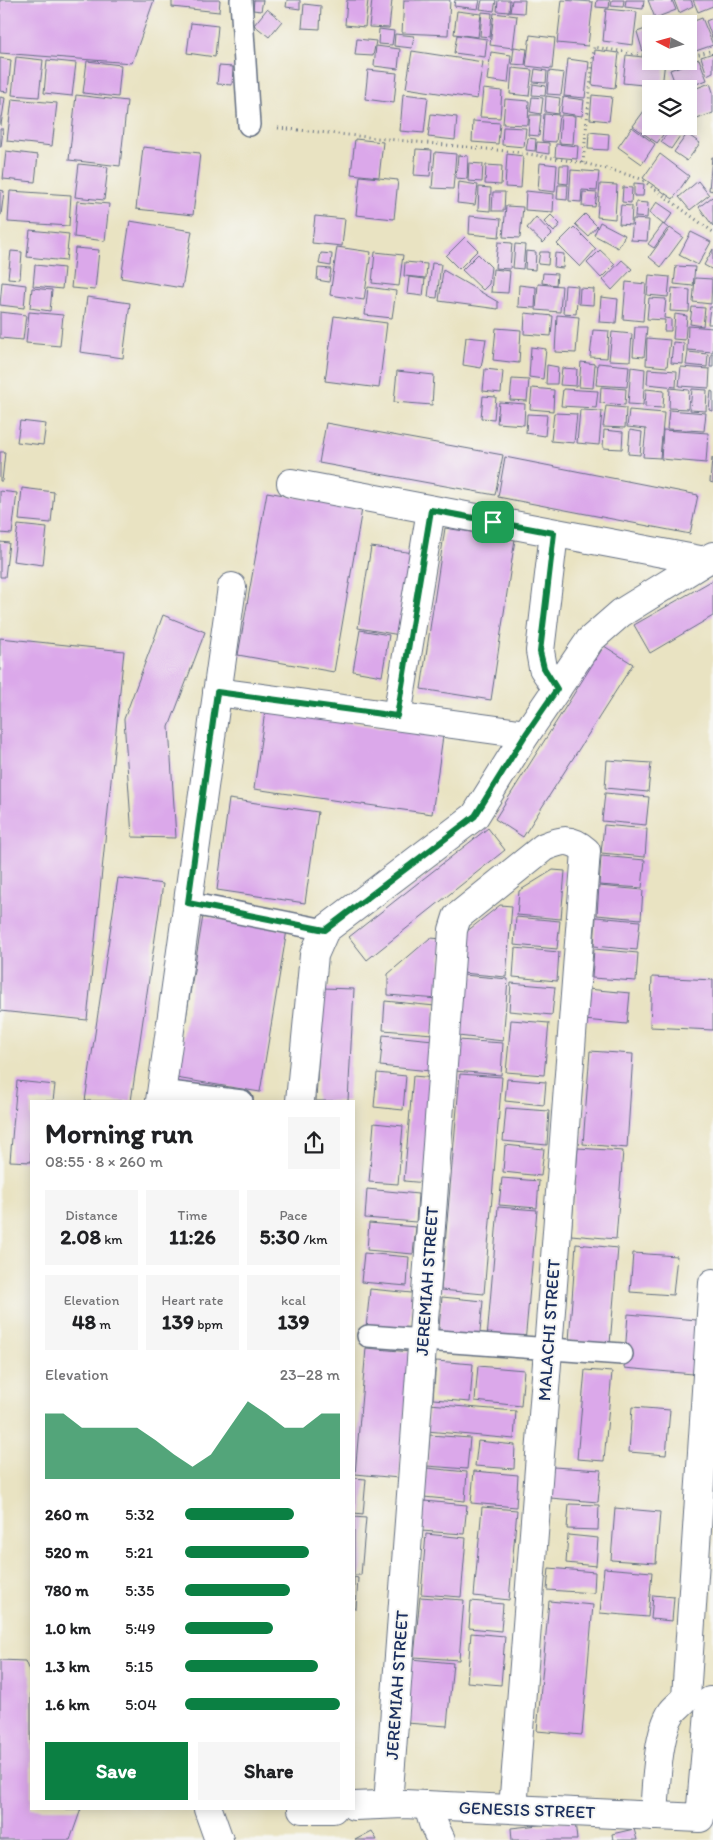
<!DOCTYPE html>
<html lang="en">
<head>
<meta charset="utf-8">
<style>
	:root { --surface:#fff; --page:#f6f6f6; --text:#202124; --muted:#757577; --accent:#0b8043 }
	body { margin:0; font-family:Itim,sans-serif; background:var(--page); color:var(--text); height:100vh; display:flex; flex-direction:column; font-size:19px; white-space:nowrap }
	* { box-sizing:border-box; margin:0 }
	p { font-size:16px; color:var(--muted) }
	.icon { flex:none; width:28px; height:28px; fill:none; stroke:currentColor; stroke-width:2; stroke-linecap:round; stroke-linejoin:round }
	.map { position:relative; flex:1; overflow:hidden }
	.details { position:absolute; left:30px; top:1100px; width:325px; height:710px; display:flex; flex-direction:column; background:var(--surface); border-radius:0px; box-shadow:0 2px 12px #0003 }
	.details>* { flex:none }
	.needle { width:32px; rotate:276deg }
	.tools { position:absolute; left:642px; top:15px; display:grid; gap:10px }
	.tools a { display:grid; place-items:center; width:55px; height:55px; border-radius:0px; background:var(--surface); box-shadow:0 2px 12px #0003; font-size:25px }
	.pin { position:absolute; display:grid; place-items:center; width:42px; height:42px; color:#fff; margin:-21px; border-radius:10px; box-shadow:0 2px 8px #0006 }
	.round { display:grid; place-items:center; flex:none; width:52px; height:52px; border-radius:0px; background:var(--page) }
	.head { display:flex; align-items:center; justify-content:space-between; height:85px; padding:0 15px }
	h1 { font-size:28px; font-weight:700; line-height:38px }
	.stats { display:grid; grid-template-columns:repeat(3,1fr); gap:8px; height:85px; padding:5px 15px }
	.stats div { display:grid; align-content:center; border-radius:0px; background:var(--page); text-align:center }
	.stats b { font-size:21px; font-weight:700 }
	.stats small { font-size:14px; font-weight:400 }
	.stats p { font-size:14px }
	.chart { height:140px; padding:10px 15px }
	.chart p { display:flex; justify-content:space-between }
	.chart svg { width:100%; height:90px; margin-top:5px; fill:var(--accent); opacity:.7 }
	.action { display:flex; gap:10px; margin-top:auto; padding:10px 15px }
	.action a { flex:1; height:58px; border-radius:0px; background:var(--accent); color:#fff; font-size:20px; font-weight:700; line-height:58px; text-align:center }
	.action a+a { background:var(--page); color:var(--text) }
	ul { padding:0 15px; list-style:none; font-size:16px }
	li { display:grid; grid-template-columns:80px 60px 1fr; align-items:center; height:38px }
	li i { height:12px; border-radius:6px; background:var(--accent) }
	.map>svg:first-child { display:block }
	.building { fill:#dba8ea }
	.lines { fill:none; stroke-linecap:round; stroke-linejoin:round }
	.lane-casing { stroke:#636e81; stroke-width:24 }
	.street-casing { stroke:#636e81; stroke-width:30 }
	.path { stroke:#636e81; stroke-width:3; stroke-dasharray:1 4; stroke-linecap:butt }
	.lane { stroke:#fff; stroke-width:21 }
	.street { stroke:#fff; stroke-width:28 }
	.route-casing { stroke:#fff; stroke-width:10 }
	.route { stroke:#0b8043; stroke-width:6 }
	.labels { text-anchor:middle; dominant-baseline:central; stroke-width:4; stroke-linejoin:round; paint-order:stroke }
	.street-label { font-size:18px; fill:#1b2f5e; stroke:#f6f6f2 }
</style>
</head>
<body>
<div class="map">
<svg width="713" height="1840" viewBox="0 0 713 1840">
	<rect width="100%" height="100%" fill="#f6f6f2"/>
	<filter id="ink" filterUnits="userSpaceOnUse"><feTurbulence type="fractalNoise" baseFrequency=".02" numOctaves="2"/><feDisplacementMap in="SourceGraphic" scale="10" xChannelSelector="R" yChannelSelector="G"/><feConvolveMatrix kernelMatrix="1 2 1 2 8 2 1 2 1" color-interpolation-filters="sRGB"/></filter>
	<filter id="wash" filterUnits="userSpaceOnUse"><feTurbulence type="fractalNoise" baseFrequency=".0096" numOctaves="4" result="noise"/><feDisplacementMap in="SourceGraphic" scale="20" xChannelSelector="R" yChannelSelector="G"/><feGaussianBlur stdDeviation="1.12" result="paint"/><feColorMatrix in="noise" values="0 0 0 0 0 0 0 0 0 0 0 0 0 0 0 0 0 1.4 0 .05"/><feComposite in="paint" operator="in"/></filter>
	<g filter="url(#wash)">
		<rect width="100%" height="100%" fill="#e9e3c2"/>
		<g id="blocks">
			<g class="building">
				<path d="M0 0H154L132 63 0 53Z"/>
				<path d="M172 0H220L219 12 172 7Z"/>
				<path d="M254 0H263L261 11 253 10Z"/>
				<path d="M287 0H300V9L286 7Z"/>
				<path d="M347 0H368L365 27 345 25Z"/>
				<path d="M372 0H392L389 28 369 27Z"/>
				<path d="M404 0H450L448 35 402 33Z"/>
				<path d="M455 0H480L478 9 454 6Z"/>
				<path d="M482 0H496L494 11 480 9Z"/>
				<path d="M498 0H510L509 12 497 11Z"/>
				<path d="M512 0H525L524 13 510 12Z"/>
				<path d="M562 0 593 2 588 46 557 43Z"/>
				<path d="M597 0H610L609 8 596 7Z"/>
				<path d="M612 0H624L623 7 611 6Z"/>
				<path d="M626 0H644L643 9 625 7Z"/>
				<path d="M648 0H672L676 10 655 18Z"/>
				<path d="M674 0H691L693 6 679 13Z"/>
				<path d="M693 0H713V6L698 12Z"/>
				<path d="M304 4 321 6 320 29 302 28Z"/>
				<path d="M267 9 282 21 269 37 254 25Z"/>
				<path d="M606 9 637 12 633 45 603 41Z"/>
				<path d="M457 11 481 14 478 37 454 34Z"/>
				<path d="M482 12 492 13 490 37 480 36Z"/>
				<path d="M494 13 517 16 513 48 490 45Z"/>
				<path d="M678 18 680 24H661V23Z"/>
				<path d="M702 18 713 45 693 52 689 40V23Z"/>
				<path d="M713 18V40L706 21Z"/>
				<path d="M191 23 218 26 215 57 187 53Z"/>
				<path d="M651 27V49L643 52 637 32Z"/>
				<path d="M379 29 394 31 392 45 378 44Z"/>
				<path d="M395 34 414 36 412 48 394 46Z"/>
				<path d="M457 35 487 39 485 57 454 53Z"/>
				<path d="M530 35 555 38 552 69 526 66Z"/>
				<path d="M357 39 376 41 373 56 355 55Z"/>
				<path d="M376 46 400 49 398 69 374 66Z"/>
				<path d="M514 47 527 49 525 65 512 64Z"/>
				<path d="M595 50 619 53 615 88 592 85Z"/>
				<path d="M412 51 483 62 477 99 406 88Z"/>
				<path d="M491 52 511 55 508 83 487 80Z"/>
				<path d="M713 53V72L707 75 701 57Z"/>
				<path d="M626 55 651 58V61H665L662 87 623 83Z"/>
				<path d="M16 57 43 60 39 97 12 95Z"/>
				<path d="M0 58 11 60 8 92 0 91Z"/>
				<path d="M568 59 589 62 585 98 564 96Z"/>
				<path d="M699 59 707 80 683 89H677L670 70Z"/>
				<path d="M47 60 76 63 72 96 44 93Z"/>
				<path d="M87 61 121 65 118 97 83 93Z"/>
				<path d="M219 66 233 67 232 85 217 84Z"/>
				<path d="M512 68 532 70 529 96 510 94Z"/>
				<path d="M535 69 547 71 546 83 533 82Z"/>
				<path d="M368 70 397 73 394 103 365 99Z"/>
				<path d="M549 71 564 73 561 95 547 94Z"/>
				<path d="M710 83 713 92V113L689 122V91Z"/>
				<path d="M533 84 546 86 545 96 532 95Z"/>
				<path d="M483 89 502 91 500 118 480 117Z"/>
				<path d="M403 94 428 97 424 133 400 131Z"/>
				<path d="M76 95 127 101 120 166 69 160Z"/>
				<path d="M592 95 612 97 609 121 590 119Z"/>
				<path d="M546 96 560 98 558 114 545 112Z"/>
				<path d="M0 97 5 98 1 125H0Z"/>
				<path d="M532 97 543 98 541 114 530 112Z"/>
				<path d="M563 97 584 100 582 116 561 113Z"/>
				<path d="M12 99 57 103 52 146 7 141Z"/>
				<path d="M505 99 529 101 528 125 503 124Z"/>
				<path d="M644 111 651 116V126H665L668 128 657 143 633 126Z"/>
				<path d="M431 114 457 117 455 140 428 137Z"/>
				<path d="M544 114 559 115 556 142 542 141Z"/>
				<path d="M530 115H541L539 136 528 135Z"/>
				<path d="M561 115 575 116 573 144 559 143Z"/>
				<path d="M473 121 500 123 498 144 472 142Z"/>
				<path d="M672 126H679L684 130 671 149 661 142Z"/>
				<path d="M503 127 526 128 524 147 502 145Z"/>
				<path d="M632 127 655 144 642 164 618 147Z"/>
				<path d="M0 129H3L1 147H0Z"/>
				<path d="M589 132 609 134 608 150 588 149Z"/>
				<path d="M687 134 700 143 687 161 674 152Z"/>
				<path d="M528 138 536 139 535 151 526 150Z"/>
				<path d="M355 139 383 142 379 177 351 174Z"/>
				<path d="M537 142 549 143V154L536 152Z"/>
				<path d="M556 144 578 146 577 159 555 157Z"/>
				<path d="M143 147 200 153 193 215 136 209Z"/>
				<path d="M416 149 432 150 430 176 414 175Z"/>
				<path d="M6 151 38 155 35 182 3 179Z"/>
				<path d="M435 152 456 154 453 189 432 188Z"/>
				<path d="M507 154 523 156 521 188 505 187Z"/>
				<path d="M660 154 689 176 673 199 643 178Z"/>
				<path d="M458 155 468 156 467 179 456 178Z"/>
				<path d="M712 157H713V191L709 190Z"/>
				<path d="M469 163 483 164 482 182 468 181Z"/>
				<path d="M540 163 557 165 555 192 538 190Z"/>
				<path d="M79 164 108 167 104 200 75 197Z"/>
				<path d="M486 165 502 166 501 185 485 184Z"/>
				<path d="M560 165H569L568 184 559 183Z"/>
				<path d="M571 170 599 172 597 191 582 190 581 202 569 201Z"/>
				<path d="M360 176 398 180 394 219 356 215Z"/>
				<path d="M698 181 709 195 690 210 679 197Z"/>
				<path d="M459 182 478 185 475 205 457 203Z"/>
				<path d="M634 183 644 184 643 196H634Z"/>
				<path d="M600 184 617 185 615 219 597 217Z"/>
				<path d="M558 185H568L567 200 557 199Z"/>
				<path d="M479 187 491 188 490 211 478 210Z"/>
				<path d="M623 187 632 188 631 203 622 202Z"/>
				<path d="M0 190 4 191 1 215H0Z"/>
				<path d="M10 191 71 195 69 226 8 222Z"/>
				<path d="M526 191 554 194 553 212 525 210Z"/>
				<path d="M493 192H505L504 211H492Z"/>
				<path d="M583 192 597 193 595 207 582 206Z"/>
				<path d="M712 197 713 198V226L699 207Z"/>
				<path d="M77 201 109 204 105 241 74 237Z"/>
				<path d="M636 202 648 203 647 218 635 217Z"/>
				<path d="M657 202 673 213 664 225 649 213Z"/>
				<path d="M621 205 632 206 631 225 619 224Z"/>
				<path d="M506 206 523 207 520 238 503 237Z"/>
				<path d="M585 214 597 226 588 236 575 224Z"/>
				<path d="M551 215 560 224 554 232 544 222Z"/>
				<path d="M315 216 345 219 342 246 312 243Z"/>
				<path d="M470 216 501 219 499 237 469 234Z"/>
				<path d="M536 217 552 234 543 243 527 228Z"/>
				<path d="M633 219 649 220 647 241 631 240Z"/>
				<path d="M130 221 192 231 182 288 121 278Z"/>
				<path d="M600 222 625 235 618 248 594 235Z"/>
				<path d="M663 224 668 228 654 248 648 244Z"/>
				<path d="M574 227 596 249 580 267 557 244Z"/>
				<path d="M670 228 683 237 661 267 649 257Z"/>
				<path d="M30 230 69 234 66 261 27 257Z"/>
				<path d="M691 232 711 242 698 265 679 255Z"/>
				<path d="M465 237 478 250 459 269 446 256Z"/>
				<path d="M498 242 512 243 510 269 495 268Z"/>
				<path d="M515 244 525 245 523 269 513 268Z"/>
				<path d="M337 247 371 252 364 300 330 295Z"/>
				<path d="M75 248 99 250 95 290 71 288Z"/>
				<path d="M713 249V270L704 265Z"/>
				<path d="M600 250 615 264 601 278 587 263Z"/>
				<path d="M11 251 22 252 20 279 8 278Z"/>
				<path d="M526 251 536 252 535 270 525 269Z"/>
				<path d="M375 252 403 255 399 286 372 283Z"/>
				<path d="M540 252H549L548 265 538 264Z"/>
				<path d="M321 253 332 254 331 266 319 264Z"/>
				<path d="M555 253 564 254 563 268 554 267Z"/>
				<path d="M478 254 491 267 489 284 483 290 462 270Z"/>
				<path d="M622 260 632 269 612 290 603 280Z"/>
				<path d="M405 262 427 264 426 278 404 276Z"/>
				<path d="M432 263 441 264 437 298 428 297Z"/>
				<path d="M35 265 64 268 62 289 33 286Z"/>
				<path d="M676 266 695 267 693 286 674 284Z"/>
				<path d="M318 268 331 269 329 282 317 280Z"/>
				<path d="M493 269 510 271 508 293 491 292Z"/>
				<path d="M443 270 498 302V309L439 301Z"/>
				<path d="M543 273 557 274 556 285 542 283Z"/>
				<path d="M649 275 670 277 668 297 647 295Z"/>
				<path d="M409 277 425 279 423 296 407 294Z"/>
				<path d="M695 278 712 279 711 304 693 302Z"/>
				<path d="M2 282 26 285 24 308 0 305Z"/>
				<path d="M626 282 646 284 643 321 623 319Z"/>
				<path d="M538 284 562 286 560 312 536 310Z"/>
				<path d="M519 285 536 287 535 308 518 307Z"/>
				<path d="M565 285 578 286 576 314 563 313Z"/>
				<path d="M368 287 396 291 392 318 365 315Z"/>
				<path d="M32 288 52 290 50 311 30 308Z"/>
				<path d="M580 288 594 289 593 305 579 304Z"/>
				<path d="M672 288 690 290 689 312 670 311Z"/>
				<path d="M87 297 130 303 123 358 80 352Z"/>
				<path d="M601 297 618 299 616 323 599 322Z"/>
				<path d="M649 298 666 299 664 318 671 319V331H664L665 320 647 319Z"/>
				<path d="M692 307 705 308 703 326 690 324Z"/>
				<path d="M710 307H713V324H708Z"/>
				<path d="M0 312 26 315 23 340 0 338Z"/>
				<path d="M29 312 63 315 60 346 26 343Z"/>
				<path d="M525 313 553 316 551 336 524 334Z"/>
				<path d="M675 314 687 316 685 340 673 339Z"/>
				<path d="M557 315 579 317 576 353 555 352Z"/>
				<path d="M334 316 387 323 379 388 325 381Z"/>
				<path d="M688 326 713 328V352L687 350Z"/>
				<path d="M635 327H647L644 357 633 356Z"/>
				<path d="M496 328 521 330 519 363 493 360Z"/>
				<path d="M593 330 609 331 607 358 590 357Z"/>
				<path d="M612 332 632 334 630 361 609 360Z"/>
				<path d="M466 337 486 339 481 368 463 365Z"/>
				<path d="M647 338 670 340 667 367 646 365Z"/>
				<path d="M673 342 684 343 683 364 671 363Z"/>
				<path d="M531 347 546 349 543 379 529 377Z"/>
				<path d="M688 352 708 354 707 367 686 365Z"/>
				<path d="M711 354H713V367H710Z"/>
				<path d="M581 362 595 364 593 388 579 387Z"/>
				<path d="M598 363 629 366 627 387 596 385Z"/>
				<path d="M547 365 558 367 557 384H546Z"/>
				<path d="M631 367 645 369 643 405 628 404Z"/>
				<path d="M681 367 710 369 709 388 679 386Z"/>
				<path d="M562 368 577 369 576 386 560 385Z"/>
				<path d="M485 369 503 371 501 393 483 391Z"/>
				<path d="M648 369 677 371 676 387 647 384Z"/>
				<path d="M397 371 434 375 432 405 394 402Z"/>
				<path d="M512 379 529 380 527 401 510 400Z"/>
				<path d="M601 387 626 389 625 405 600 403Z"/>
				<path d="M532 388 554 390 553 411 530 409Z"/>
				<path d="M670 388 689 390 688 409 669 408Z"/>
				<path d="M563 389 598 391 596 408 561 406Z"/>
				<path d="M646 389 664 391 663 408 645 407Z"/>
				<path d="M692 389 707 390 706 411 690 410Z"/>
				<path d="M711 391 713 392V411L709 410Z"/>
				<path d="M483 396 496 397 494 419 481 418Z"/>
				<path d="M499 402 525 404 524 425 497 423Z"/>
				<path d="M606 406 626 408 625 428 603 427Z"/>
				<path d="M580 410 602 411 599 445 577 443Z"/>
				<path d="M629 410 664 413 660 458 643 457 646 429 627 427Z"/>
				<path d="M669 410 706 413 704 431 667 429Z"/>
				<path d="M554 413 577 414 574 443 551 441Z"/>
				<path d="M527 414 547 415 545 436 526 433Z"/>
				<path d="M20 421 46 424 43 445 17 442Z"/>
				<path d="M326 423 503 455 495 495 319 463Z"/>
				<path d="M604 430 623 432 622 449 603 448Z"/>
				<path d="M630 430 642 432 640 455 628 454Z"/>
				<path d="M663 430 708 433 706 463 661 459Z"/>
				<path d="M0 452H5L2 481H0Z"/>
				<path d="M505 457 698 495 690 534 498 497Z"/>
				<path d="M712 458H713V483L710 482Z"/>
				<path d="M22 488 54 492 51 523 19 520Z"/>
				<path d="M0 491 17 493 12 534 0 533Z"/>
				<path d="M267 492 362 509 334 672 238 655Z"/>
				<path d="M18 525 47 528 43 565 13 561Z"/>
				<path d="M445 528 515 539 491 700 421 689Z"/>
				<path d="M0 542 9 543 5 577H0Z"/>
				<path d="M371 547 414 553 400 635 358 628Z"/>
				<path d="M713 580V616L650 653 634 625Z"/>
				<path d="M163 615 205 632 169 727 176 838 132 837 124 719Z"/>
				<path d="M360 630 389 635 382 676 353 671Z"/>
				<path d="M0 638 124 651 87 1020 0 1011Z"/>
				<path d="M604 646 633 664 523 837 495 819Z"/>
				<path d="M265 711 443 736 432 814 254 789Z"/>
				<path d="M607 760 651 763 648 792 605 788Z"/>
				<path d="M605 793 649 797 646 825 602 821Z"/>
				<path d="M229 799 318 812 305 903 217 890Z"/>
				<path d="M604 825 647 829 645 857 601 853Z"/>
				<path d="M488 828 505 850 367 960 349 937Z"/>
				<path d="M601 856 645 860 642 888 599 885Z"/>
				<path d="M553 870 565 871 561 919 517 915 519 891Z"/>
				<path d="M118 878 163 884 131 1101H85Z"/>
				<path d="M599 886 643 890 641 919 597 915Z"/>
				<path d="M500 905 512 906 506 977 462 973 466 932Z"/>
				<path d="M203 916 287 930 260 1092 176 1078Z"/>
				<path d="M516 917 560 921 557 949 514 945Z"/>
				<path d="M596 917 640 921 637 950 594 946Z"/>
				<path d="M430 938 443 939 438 999 388 995V974Z"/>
				<path d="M515 948 559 952 557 981 513 977Z"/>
				<path d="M594 949 638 953 636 981 592 978Z"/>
				<path d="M463 975 508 979 503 1041 458 1036Z"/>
				<path d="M652 977 713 980V1030L650 1027Z"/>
				<path d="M511 983 555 987 552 1015 509 1011Z"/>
				<path d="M322 988 354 989 348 1101H316Z"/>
				<path d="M587 989 630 993 627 1024 584 1020Z"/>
				<path d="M385 1001 435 1006 433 1034 383 1030Z"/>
				<path d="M511 1020 549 1023 544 1075 506 1072Z"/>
				<path d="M383 1035 433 1040 430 1071 380 1066Z"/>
				<path d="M458 1040 503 1043 501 1075 455 1071Z"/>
				<path d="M590 1051 633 1054 627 1148 583 1144Z"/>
				<path d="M377 1073 406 1076 403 1110 374 1107Z"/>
				<path d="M460 1074 502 1077 484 1294 441 1290Z"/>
				<path d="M413 1076 436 1078 427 1183 404 1181Z"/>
				<path d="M507 1079 546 1082 544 1105 505 1101Z"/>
				<path d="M17 1081 55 1085 53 1101H31V1162L10 1161Z"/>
				<path d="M506 1108 549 1111 547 1145 503 1141Z"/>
				<path d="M374 1123 403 1126 398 1184 369 1182Z"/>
				<path d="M505 1145 544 1149 541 1176 503 1172Z"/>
				<path d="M578 1148 623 1151 616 1239 571 1235Z"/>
				<path d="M502 1178 539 1181 537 1208 499 1205Z"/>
				<path d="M367 1189 418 1194 416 1222 365 1218Z"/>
				<path d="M498 1207 537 1210 525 1343 487 1339Z"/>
				<path d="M369 1223 416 1227 413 1254 367 1250Z"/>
				<path d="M576 1244 618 1248 610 1344 569 1341Z"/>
				<path d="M364 1253 409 1257 407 1286 361 1282Z"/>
				<path d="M633 1253 677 1256 673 1295 630 1292Z"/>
				<path d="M370 1289 412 1293 409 1331 366 1328Z"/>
				<path d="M442 1297 483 1301 479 1342 438 1338Z"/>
				<path d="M628 1314 697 1320 693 1374 624 1368Z"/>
				<path d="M366 1348 411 1352 399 1478 355 1474Z"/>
				<path d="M436 1361 473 1364 470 1402 433 1399Z"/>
				<path d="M478 1366 524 1370 521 1406 475 1401Z"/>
				<path d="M585 1370 612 1372 604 1461 577 1459Z"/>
				<path d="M429 1404 516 1411 514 1439 427 1431Z"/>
				<path d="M632 1407 670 1410 666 1455 629 1452Z"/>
				<path d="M430 1435 470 1438 467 1469 427 1466Z"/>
				<path d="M478 1441 515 1445 514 1469 475 1466Z"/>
				<path d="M553 1467 601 1470 598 1502 550 1498Z"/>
				<path d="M427 1468 467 1472 465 1501 424 1497Z"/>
				<path d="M474 1471 518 1475 516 1507 471 1503Z"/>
				<path d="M354 1478 366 1479 363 1514 354 1513Z"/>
				<path d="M424 1501 467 1505 464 1534 421 1531Z"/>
				<path d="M569 1504 599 1505 598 1530 567 1529Z"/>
				<path d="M482 1507 517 1510 509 1600 474 1596Z"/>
				<path d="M615 1508 660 1512 656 1563 611 1560Z"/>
				<path d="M354 1517 366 1518 361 1575H354Z"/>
				<path d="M426 1534 466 1538 461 1597 421 1594Z"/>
				<path d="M568 1535 598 1538 596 1566 566 1563Z"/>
				<path d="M549 1568 595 1572 594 1593 547 1590Z"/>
				<path d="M604 1568 652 1572 648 1617 600 1613Z"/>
				<path d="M354 1577 358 1578 356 1609H354Z"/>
				<path d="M653 1595 674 1597 672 1621 651 1619Z"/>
				<path d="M420 1597 464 1600 459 1660 414 1657Z"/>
				<path d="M471 1601 503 1604 501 1631 469 1628Z"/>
				<path d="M549 1601 593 1605 582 1735 537 1731Z"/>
				<path d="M471 1633 505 1636 501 1685 467 1682Z"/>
				<path d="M411 1659 453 1663 447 1726 406 1723Z"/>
				<path d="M0 1660 25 1661 31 1676V1809H81L70 1840H0Z"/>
				<path d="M575 1821 577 1840H512L511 1828Z"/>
				<path d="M634 1829 637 1840H613L612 1834Z"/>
				<path d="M372 1831 377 1840H355Z"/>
			</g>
		</g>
	</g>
	<g filter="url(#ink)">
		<use href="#blocks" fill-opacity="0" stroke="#636e81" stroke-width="1"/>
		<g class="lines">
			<defs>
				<g id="lane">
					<path d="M241 0 249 125"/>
					<path d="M188 903 325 930"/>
					<path d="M161 1091 242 1101"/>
					<path d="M368 1336 622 1354"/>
				</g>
				<g id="street">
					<path d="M291 483 705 561"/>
					<path d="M554 533 540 651 543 668 557 689"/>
					<path d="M217 692 526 734"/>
					<path d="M397 716 431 510"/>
					<path d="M160 1101 232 587"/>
					<path d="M300 1101 314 955 325 930 475 816 526 734 590 640 621 613 713 556"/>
					<path d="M388 1804 453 930 457 917 544 847C562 840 571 837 586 851L513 1809"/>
					<path d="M354 1806 404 1804 700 1818 710 1701"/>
					<path d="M428 1806 433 1823 441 1840"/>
					<path d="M208 1809 219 1840"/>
					<path d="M302 1809H333"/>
					<path d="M654 1816C656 1789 657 1733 672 1712 676 1707 682 1703 686 1698L713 1283"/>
				</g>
			</defs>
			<use href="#lane" class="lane-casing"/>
			<use href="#street" class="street-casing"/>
			<g class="path">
				<path d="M689 57 713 50"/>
				<path d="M278 128 516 152 583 163 619 172 641 179 713 232"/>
				<path d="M583 163 594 47 651 56"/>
			</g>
			<use href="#lane" class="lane"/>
			<use href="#street" class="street"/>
		</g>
	</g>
	<g class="lines" filter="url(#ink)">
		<defs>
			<path id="route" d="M431 510 554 533 540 652 544 668 557 689 526 734 475 816 325 930 188 903 217 692 397 716Z"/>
		</defs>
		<use href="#route" class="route-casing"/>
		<use href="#route" class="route"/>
	</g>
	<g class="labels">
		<g class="street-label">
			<text transform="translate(427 1281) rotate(-86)">JEREMIAH STREET</text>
			<text transform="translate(549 1330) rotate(-86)">MALACHI STREET</text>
			<text transform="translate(397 1685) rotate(-86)">JEREMIAH STREET</text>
			<text transform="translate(527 1810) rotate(2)">GENESIS STREET</text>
		</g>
	</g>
</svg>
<div class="tools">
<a><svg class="needle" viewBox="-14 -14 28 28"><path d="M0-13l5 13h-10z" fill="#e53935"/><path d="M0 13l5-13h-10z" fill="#757577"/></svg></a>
<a><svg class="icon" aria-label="layers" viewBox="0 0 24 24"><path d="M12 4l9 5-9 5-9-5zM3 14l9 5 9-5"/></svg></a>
</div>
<div class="pin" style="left:493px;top:522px;background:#1e9e55"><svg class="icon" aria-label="arrive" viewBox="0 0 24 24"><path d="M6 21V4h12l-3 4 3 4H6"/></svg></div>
<section class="details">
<div class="head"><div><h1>Morning run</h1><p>08:55 · 8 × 260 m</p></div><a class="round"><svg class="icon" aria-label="share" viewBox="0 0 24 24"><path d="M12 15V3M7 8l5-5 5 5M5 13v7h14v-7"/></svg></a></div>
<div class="stats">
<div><p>Distance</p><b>2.08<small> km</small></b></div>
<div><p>Time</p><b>11:26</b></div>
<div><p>Pace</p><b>5:30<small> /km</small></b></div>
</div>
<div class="stats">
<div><p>Elevation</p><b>48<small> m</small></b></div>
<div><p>Heart rate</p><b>139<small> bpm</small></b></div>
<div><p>kcal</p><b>139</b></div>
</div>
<div class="chart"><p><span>Elevation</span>23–28 m</p>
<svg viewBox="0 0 160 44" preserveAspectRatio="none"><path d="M0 44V12L10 12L20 19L30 19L40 19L50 19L60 25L70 32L80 38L90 32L100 19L110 6L120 12L130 19L140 19L150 12L160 12V44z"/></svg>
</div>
<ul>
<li><b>260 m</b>5:32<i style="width:70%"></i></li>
<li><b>520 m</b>5:21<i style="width:80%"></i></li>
<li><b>780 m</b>5:35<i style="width:68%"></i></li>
<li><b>1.0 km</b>5:49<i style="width:57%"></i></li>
<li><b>1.3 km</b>5:15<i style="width:86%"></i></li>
<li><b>1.6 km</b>5:04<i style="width:100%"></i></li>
</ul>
<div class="action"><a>Save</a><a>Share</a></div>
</section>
</div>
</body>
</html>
